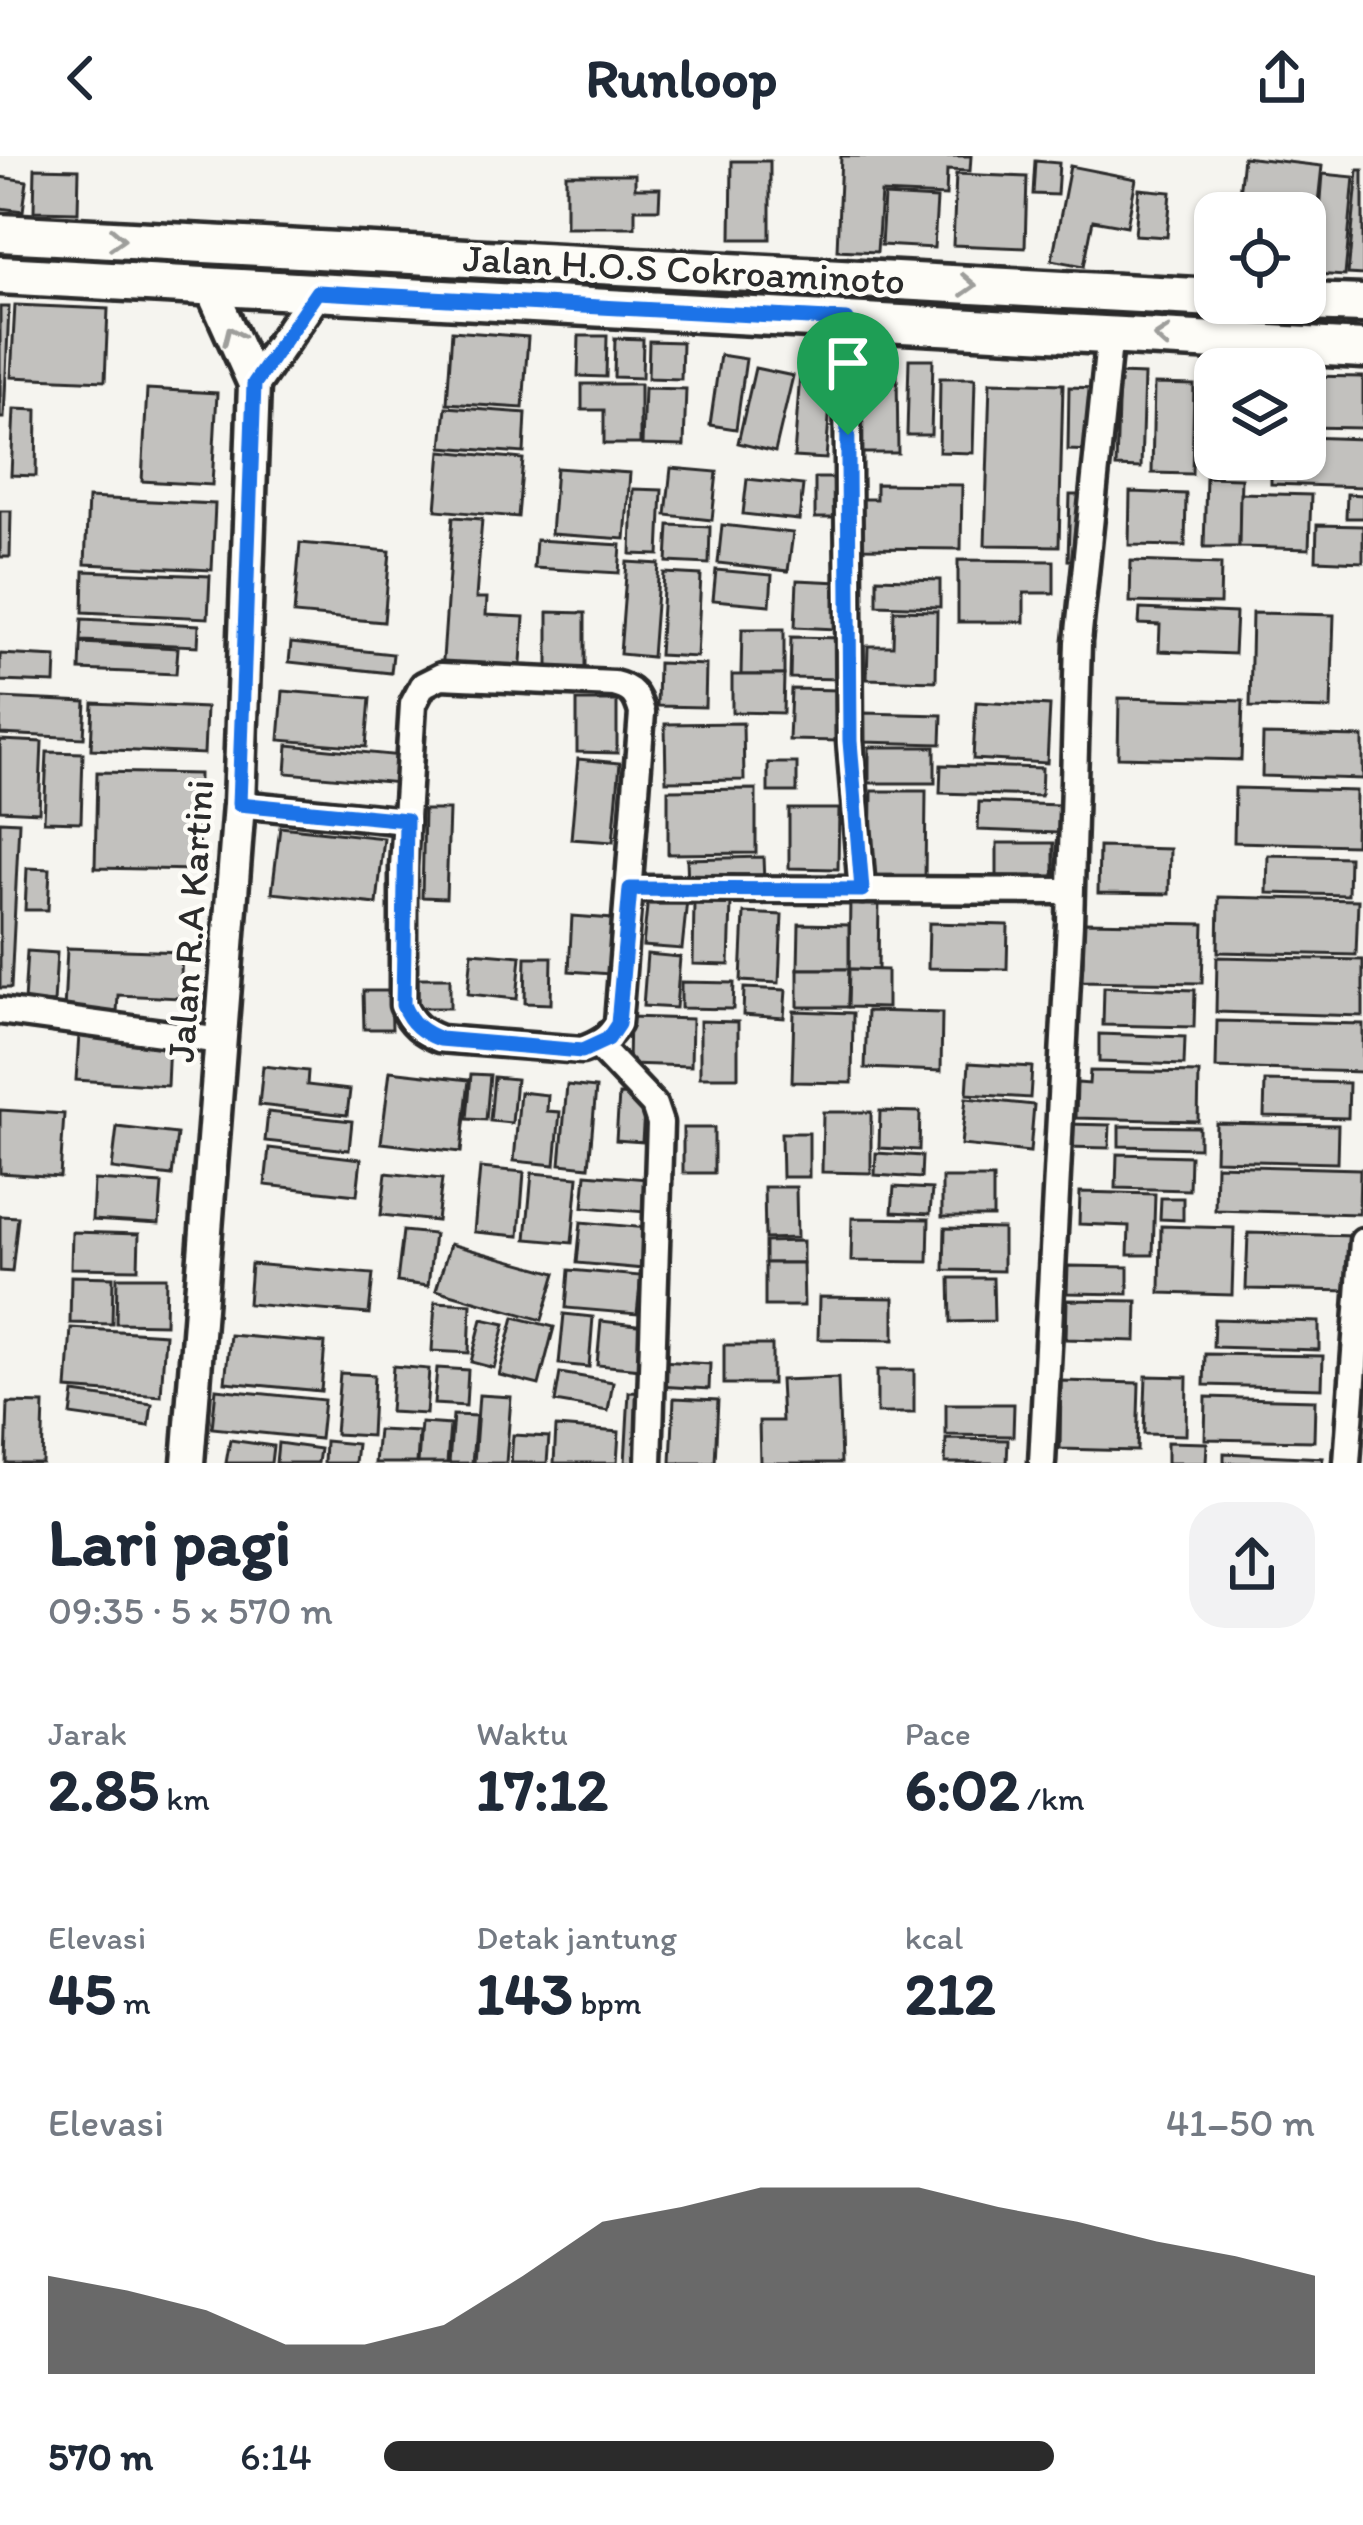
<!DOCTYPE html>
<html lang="id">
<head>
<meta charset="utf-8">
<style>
	:root { --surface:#fff; --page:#f2f2f3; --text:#1f2937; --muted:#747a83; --accent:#2b2b2b }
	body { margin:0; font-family:Itim,sans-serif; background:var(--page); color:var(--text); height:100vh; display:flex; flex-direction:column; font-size:45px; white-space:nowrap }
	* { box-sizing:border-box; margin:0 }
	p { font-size:39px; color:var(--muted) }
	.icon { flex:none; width:66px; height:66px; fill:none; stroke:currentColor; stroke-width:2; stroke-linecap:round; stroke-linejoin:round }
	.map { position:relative; height:1307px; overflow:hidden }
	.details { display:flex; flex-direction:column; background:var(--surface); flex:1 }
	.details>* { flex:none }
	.fabs { position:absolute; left:1194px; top:36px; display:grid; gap:24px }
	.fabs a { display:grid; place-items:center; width:132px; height:132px; border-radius:24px; background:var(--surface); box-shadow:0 3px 9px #0004; font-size:60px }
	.pin { position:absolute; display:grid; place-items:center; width:102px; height:102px; color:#fff; margin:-123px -51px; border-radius:50% 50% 50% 0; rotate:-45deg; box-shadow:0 0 12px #0007 }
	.pin .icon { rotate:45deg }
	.round { display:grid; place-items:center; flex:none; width:126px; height:126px; border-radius:36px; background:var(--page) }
	.head { display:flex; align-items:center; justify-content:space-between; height:204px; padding:0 48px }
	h1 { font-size:66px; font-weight:700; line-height:90px }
	.metrics { display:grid; grid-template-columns:repeat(3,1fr); gap:18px; height:204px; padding:12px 48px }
	.metrics div { display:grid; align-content:center }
	.metrics b { font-size:60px; font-weight:700 }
	.metrics small { font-size:33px; font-weight:400 }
	.metrics p { font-size:33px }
	.chart { height:336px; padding:24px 48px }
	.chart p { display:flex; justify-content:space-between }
	.chart svg { width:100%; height:216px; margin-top:12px; fill:var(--accent); opacity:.7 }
	ul { padding:0 48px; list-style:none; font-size:39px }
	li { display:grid; grid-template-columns:192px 144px 1fr; align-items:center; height:90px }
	li i { height:30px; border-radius:15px; background:var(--accent) }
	header { display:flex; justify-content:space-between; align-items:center; height:156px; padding:0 48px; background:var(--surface); font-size:54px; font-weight:700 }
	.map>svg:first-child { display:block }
	.building { fill:#c2c1be; stroke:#2b2b2b; stroke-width:3 }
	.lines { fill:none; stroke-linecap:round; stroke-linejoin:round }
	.minor-casing { stroke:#2b2b2b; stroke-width:33 }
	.tertiary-casing { stroke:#2b2b2b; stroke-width:39 }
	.secondary-casing { stroke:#2b2b2b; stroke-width:45 }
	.minor { stroke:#fdfcf7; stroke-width:24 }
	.tertiary { stroke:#fdfcf7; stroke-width:30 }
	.secondary { stroke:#fdfcf7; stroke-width:36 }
	.oneway { stroke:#9e9e9b }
	.route-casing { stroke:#fff; stroke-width:24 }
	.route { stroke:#1a73e8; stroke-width:15 }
	.labels { text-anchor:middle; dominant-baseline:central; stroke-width:9; stroke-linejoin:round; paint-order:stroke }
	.street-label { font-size:39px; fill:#2b2b2b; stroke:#fdfcf7 }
</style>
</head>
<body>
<header><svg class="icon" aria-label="back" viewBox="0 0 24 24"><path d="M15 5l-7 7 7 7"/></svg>Runloop<svg class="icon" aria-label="share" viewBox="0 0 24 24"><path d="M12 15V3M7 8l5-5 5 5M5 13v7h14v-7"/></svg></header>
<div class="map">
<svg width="1363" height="1307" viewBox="0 0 1363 1307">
	<rect width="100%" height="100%" fill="#f5f4ef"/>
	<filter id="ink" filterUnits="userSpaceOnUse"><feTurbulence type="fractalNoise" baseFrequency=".00833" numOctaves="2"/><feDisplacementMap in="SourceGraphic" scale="24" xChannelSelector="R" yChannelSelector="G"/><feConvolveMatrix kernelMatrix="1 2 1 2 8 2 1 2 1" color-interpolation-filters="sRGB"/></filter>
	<g filter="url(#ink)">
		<g class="building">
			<path d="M841 0H971L970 15 947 14 946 40 881 37 877 96 837 94Z"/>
			<path d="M1243 1 1322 10 1315 75 1305 74V57H1237Z"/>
			<path d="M732 5H770V83H731Z"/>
			<path d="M1035 5 1059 7 1057 39 1033 38Z"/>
			<path d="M1070 10 1136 23 1127 70 1093 64 1084 110 1052 104Z"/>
			<path d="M35 12 79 13 78 56 34 55Z"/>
			<path d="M1358 14H1363V119L1348 118Z"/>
			<path d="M566 18H635V32H660L659 53H635V71H566Z"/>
			<path d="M956 18 1027 21 1025 92 953 89Z"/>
			<path d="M1323 18 1354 21 1345 120 1315 118Z"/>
			<path d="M0 21 27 25 23 55 0 52Z"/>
			<path d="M1139 33 1171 36 1167 81 1135 79Z"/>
			<path d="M884 40 937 43 934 92 881 89Z"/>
			<path d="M1208 69 1215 70V111L1204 110Z"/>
			<path d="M15 149 108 153 105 225 11 221Z"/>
			<path d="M0 151H9L4 262H0Z"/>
			<path d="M452 175 528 181 523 252 447 247Z"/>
			<path d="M579 180H607L606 221 578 220Z"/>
			<path d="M615 182 643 183 642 222 614 221Z"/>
			<path d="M649 185 682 186 681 223 648 222Z"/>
			<path d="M720 199 746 203 736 273 710 269Z"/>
			<path d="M909 203H933L931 279H907Z"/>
			<path d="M755 212 793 220 775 296 738 287Z"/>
			<path d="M897 216 898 297H860L859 217Z"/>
			<path d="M800 217 832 220 826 303 794 301Z"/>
			<path d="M1119 218 1144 219 1141 312 1116 311Z"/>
			<path d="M1305 220 1363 221V272L1305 271Z"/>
			<path d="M940 222H975L973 297 939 296Z"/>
			<path d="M990 226 1063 228 1059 390 985 389Z"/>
			<path d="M582 228H640V288H604V254H582Z"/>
			<path d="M1154 228 1194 229 1192 318 1152 317Z"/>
			<path d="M1069 231 1096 232 1094 295 1068 294Z"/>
			<path d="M644 232 686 233 684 290 642 289Z"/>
			<path d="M147 233 217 237 212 329 142 325Z"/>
			<path d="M446 251 526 257 524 297 442 291Z"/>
			<path d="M14 253 37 254 36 320 11 319Z"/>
			<path d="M1305 281 1363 283V331L1271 328V303H1305Z"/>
			<path d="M441 295 523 303 518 361 436 354Z"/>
			<path d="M556 312 630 317 625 383 551 378Z"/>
			<path d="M671 312 717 316 712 364 666 359Z"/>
			<path d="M1206 321 1241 322 1239 391H1204Z"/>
			<path d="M815 322H843L844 362H815Z"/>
			<path d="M747 323 803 329 799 364 743 358Z"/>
			<path d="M876 328 962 329 961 393 856 392V343H876Z"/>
			<path d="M633 333 662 334 659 399 631 398Z"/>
			<path d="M1130 336 1186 338 1185 390 1129 389Z"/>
			<path d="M1240 337 1311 339 1309 393 1239 391Z"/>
			<path d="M1347 338 1363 339V362H1346Z"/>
			<path d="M1070 339H1084L1082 405 1068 404Z"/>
			<path d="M88 342 215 348 212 414 85 408Z"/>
			<path d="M0 355H11L10 401H0Z"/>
			<path d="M453 361 482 363 476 442H487L486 459 524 461 520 522 442 517Z"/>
			<path d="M669 369 710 371 709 408 667 406Z"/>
			<path d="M722 369 793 377 788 415 718 407Z"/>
			<path d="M1317 369 1363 370V406L1316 404Z"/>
			<path d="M536 384 621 389 619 417 534 412Z"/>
			<path d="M300 387 390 395 384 466 294 458Z"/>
			<path d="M958 404 1054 405V437H1024V466H958Z"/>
			<path d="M1131 405 1221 408 1220 448 1130 446Z"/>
			<path d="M627 406 659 408 652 501 620 498Z"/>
			<path d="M716 414 772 419 770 449 713 444Z"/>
			<path d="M84 415 210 420 208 462 83 456Z"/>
			<path d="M664 417 701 419 697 501 659 499Z"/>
			<path d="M877 422 940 424V451L877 449Z"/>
			<path d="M797 424 839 426 836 473 795 471Z"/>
			<path d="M1140 453 1236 457 1234 498 1159 495 1160 469 1139 468Z"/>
			<path d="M894 454 937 455 936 525 867 523 868 490H893Z"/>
			<path d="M548 456 585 457V516H548Z"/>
			<path d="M1252 457 1334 459 1331 553 1250 551Z"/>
			<path d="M82 463 199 469 198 490 81 485Z"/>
			<path d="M742 473H784V519H741Z"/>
			<path d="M791 481 842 482V523L790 522Z"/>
			<path d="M81 487 178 492 176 518 80 514Z"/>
			<path d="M291 487 393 498 391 517 289 506Z"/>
			<path d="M0 498 56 501 55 527 0 525Z"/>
			<path d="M658 507 706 509 705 551 657 550Z"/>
			<path d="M732 519H784L783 557 732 556Z"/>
			<path d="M791 533 840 534 839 585 789 584Z"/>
			<path d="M283 535 370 542 366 591 279 584Z"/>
			<path d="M1 542 86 546 84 582 0 578Z"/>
			<path d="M1119 542 1243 545 1241 604 1118 601Z"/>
			<path d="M577 545H617V597L577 596Z"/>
			<path d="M976 546 1050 550 1047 607 973 603Z"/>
			<path d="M93 547 206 552 204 598 91 593Z"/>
			<path d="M863 557 942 559 941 588 863 586Z"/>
			<path d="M743 567 744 624 666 625 665 568Z"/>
			<path d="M1263 579 1363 581V623L1262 620Z"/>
			<path d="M0 584 42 586 39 656 0 654Z"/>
			<path d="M288 589 402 600 399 627 286 617Z"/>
			<rect x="869" y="591" width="66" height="36"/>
			<path d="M47 596 83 597 81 666 44 665Z"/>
			<path d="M578 603 620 607 613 686 571 683Z"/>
			<rect x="768" y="607" width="29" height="29"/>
			<path d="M941 609 1042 612 1041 640 940 637Z"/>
			<path d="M97 616 199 618 198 714 95 712Z"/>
			<path d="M1235 632 1356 635 1355 689 1234 686Z"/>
			<path d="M756 633V697L668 698V634Z"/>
			<path d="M872 635H926L925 725 871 724Z"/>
			<path d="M979 646 1059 649 1058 677 978 674Z"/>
			<path d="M789 653H839L838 713 789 712Z"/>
			<path d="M424 654H449L446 742 422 741Z"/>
			<path d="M0 665 19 666 11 832H0Z"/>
			<path d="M280 671 384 682 377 748 272 737Z"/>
			<rect x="997" y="687" width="57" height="43"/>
			<path d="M1099 691 1170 693 1169 738 1098 737Z"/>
			<path d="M1268 699 1349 701 1348 739 1267 737Z"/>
			<path d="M763 701 764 726 688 728 687 703Z"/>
			<path d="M27 712 50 713 48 754H25Z"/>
			<path d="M648 741 687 744 682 793 643 790Z"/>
			<path d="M1219 741 1358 744 1356 799 1218 796Z"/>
			<path d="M850 743H879L878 814 849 813Z"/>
			<path d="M694 746 731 747 729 809 693 808Z"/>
			<path d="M744 757 782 759 779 827 741 825Z"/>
			<path d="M572 760 613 763 610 818 569 815Z"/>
			<path d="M1084 766 1204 768 1202 827 1077 825V809H1083Z"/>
			<path d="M929 767 1008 769 1007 813 928 812Z"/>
			<path d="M799 768 849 769V813H798Z"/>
			<path d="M67 792 182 796 180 842 118 839 117 857 64 855Z"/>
			<path d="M27 795 57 797 54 847 24 846Z"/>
			<path d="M472 796 521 800 517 843 468 838Z"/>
			<path d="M647 798 680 801 676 852 643 850Z"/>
			<path d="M526 801H552L551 848 525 847Z"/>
			<path d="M1217 801 1363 804V860L1216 856Z"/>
			<path d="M798 813H849L848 851H798Z"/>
			<path d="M849 813 887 814V852L848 851Z"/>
			<rect x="418" y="822" width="32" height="30"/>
			<path d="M681 826 734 827 733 853 681 852Z"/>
			<path d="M1104 831 1195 834 1194 871 1103 869Z"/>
			<path d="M744 832 786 834 784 862 743 859Z"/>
			<path d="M363 835H391L392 873H364Z"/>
			<path d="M794 855 853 857 852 927 792 926Z"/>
			<path d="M867 855 942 857 941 915 865 912Z"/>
			<path d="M629 861 692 863 691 910 628 908Z"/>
			<path d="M700 865 738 866V921H700Z"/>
			<path d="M1217 865 1363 868V916L1216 912Z"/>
			<path d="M1099 878 1185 881 1184 909 1099 906Z"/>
			<path d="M79 879 169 885 167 930 76 924Z"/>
			<path d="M969 907 1032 911 1030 942 967 938Z"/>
			<path d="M263 910 308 915 307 929 350 934 347 959 259 949Z"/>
			<path d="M390 915 469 924 461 996 381 987Z"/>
			<path d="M1090 915 1199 917 1198 965 1076 962 1077 927 1089 928Z"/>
			<path d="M471 918 490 919 486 964 467 963Z"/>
			<path d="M494 921 516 923 512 967 490 965Z"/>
			<path d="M1265 925 1349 927 1348 962 1264 960Z"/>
			<path d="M567 929 596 932 589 1011 560 1008Z"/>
			<path d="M520 936 548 939 547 955 560 956 555 1009 514 1005Z"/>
			<path d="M619 939 645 940 642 986 616 984Z"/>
			<path d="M966 942 1034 949 1030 996 961 989Z"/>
			<path d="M0 954 64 958 60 1021 0 1017Z"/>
			<path d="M880 955 920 956 919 994 879 992Z"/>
			<path d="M268 956 352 965 349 994 265 985Z"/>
			<path d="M823 956H871V1017L822 1016Z"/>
			<path d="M1216 967 1338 969 1337 1007 1215 1004Z"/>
			<path d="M1066 968 1110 969 1109 992 1066 991Z"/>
			<path d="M1119 970 1199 971V992L1119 990Z"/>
			<path d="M117 971 177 978 172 1020 112 1013Z"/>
			<rect x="683" y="972" width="31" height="45"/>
			<path d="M781 977H809V1021H782Z"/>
			<path d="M269 992 361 1003 357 1039 265 1029Z"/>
			<path d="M876 997 922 1000 921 1022 875 1019Z"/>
			<path d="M1117 998 1190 1000 1189 1034 1116 1032Z"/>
			<path d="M1216 1009 1360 1013 1359 1058 1215 1054Z"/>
			<path d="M480 1012 524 1016 519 1080 474 1076Z"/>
			<path d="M386 1017 442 1023 437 1065 381 1059Z"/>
			<path d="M532 1017 578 1021 572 1087 526 1083Z"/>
			<path d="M586 1018 648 1023 645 1056 583 1051Z"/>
			<rect x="942" y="1022" width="51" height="39"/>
			<path d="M94 1024 162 1028 159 1068 92 1064Z"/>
			<path d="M764 1031H796L797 1082 765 1083Z"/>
			<path d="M894 1031 932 1033 930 1058 892 1056Z"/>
			<path d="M1080 1036 1155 1038 1153 1099H1128L1129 1070 1079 1068Z"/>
			<path d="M1161 1042H1183V1064L1160 1063Z"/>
			<path d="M0 1060 18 1061 12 1116 0 1115Z"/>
			<path d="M852 1062 929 1063 928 1106 851 1105Z"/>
			<path d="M581 1066 648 1072 644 1113 577 1107Z"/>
			<path d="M1161 1070 1234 1072 1232 1139 1160 1137Z"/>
			<path d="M945 1072 1003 1073V1115L944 1114Z"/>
			<path d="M403 1075 434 1078 428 1130 397 1126Z"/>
			<path d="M72 1076 139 1078 138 1113 71 1112Z"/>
			<path d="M1248 1077 1354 1080 1352 1135 1246 1133Z"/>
			<path d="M803 1085V1107H765V1086Z"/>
			<path d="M450 1088 556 1117 542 1164 436 1134Z"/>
			<path d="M765 1107H803L804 1150H765Z"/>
			<path d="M251 1108 373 1118 369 1158 248 1148Z"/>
			<path d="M1068 1110 1128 1111V1138L1067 1137Z"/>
			<path d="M569 1114 641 1120 637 1158 566 1152Z"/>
			<path d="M71 1120 113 1121 112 1168 70 1167Z"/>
			<path d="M117 1121H166L165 1168 116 1167Z"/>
			<path d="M950 1122H993L994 1165 951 1166Z"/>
			<path d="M819 1141 894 1142V1184L818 1183Z"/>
			<path d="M1067 1144 1137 1145 1136 1185 1066 1183Z"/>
			<path d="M435 1146 471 1148 469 1197 432 1195Z"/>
			<path d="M564 1158 593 1161 589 1211 559 1208Z"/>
			<path d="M514 1161 554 1171 539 1229 499 1219Z"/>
			<path d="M482 1163 505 1168 494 1212 471 1206Z"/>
			<path d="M1214 1163 1319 1166V1194L1213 1191Z"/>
			<path d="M601 1165 646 1170 642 1213 597 1209Z"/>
			<path d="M71 1172 165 1178 161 1240 67 1233Z"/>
			<path d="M230 1179 325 1187 321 1235 225 1226Z"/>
			<rect x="724" y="1189" width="48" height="39"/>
			<path d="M1205 1198 1323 1200 1322 1232 1204 1229Z"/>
			<path d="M660 1205 710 1208 709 1233 658 1230Z"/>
			<path d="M393 1210 429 1213 426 1258 390 1256Z"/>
			<path d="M437 1212 468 1214 466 1250 434 1248Z"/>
			<rect x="877" y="1214" width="37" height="43"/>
			<path d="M340 1217 374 1219 371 1280 335 1278Z"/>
			<path d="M560 1217 613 1226 608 1255 555 1246Z"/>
			<path d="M1146 1220 1187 1221 1186 1279 1144 1278Z"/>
			<path d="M838 1222 841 1307H760L759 1265H782L780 1224Z"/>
			<path d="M1061 1225 1139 1227 1137 1295 1060 1293Z"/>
			<path d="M216 1233 324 1244 320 1283 212 1272Z"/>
			<path d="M629 1236 648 1237 643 1307H625Z"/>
			<path d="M74 1237 152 1248 149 1270 71 1259Z"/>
			<path d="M479 1239 511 1241 506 1307H474Z"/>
			<path d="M1206 1241 1315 1244 1314 1285 1205 1283Z"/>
			<path d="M674 1242 718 1244 715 1307H671Z"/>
			<path d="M8 1247 44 1248 42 1307H6Z"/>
			<path d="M946 1248H1014L1013 1280 946 1279Z"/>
			<path d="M453 1259 476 1260 472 1307H449Z"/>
			<path d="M421 1267 450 1269 447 1307H418Z"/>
			<path d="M556 1271 619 1276 617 1307H554Z"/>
			<path d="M378 1274 419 1276 417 1307H375Z"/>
			<path d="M513 1279 549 1281 547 1307H511Z"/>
			<path d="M946 1283 1008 1284 1007 1307H945Z"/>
			<path d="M230 1284 273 1290 271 1307H226Z"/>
			<path d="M325 1285 357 1288 355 1307H324Z"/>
			<path d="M1167 1286 1207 1287 1206 1307H1167Z"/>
			<path d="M278 1287 320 1293 318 1307H276Z"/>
			<path d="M1224 1297 1323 1302 1322 1307H1224Z"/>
		</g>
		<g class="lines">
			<defs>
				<g id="minor">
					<path d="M847 164 850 585 862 734"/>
					<path d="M441 520 614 528C632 532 637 539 642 557L618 867C608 883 599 888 582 894L440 883C422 876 411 868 403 849V711L413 548 423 529Z"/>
					<path d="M239 648 406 665"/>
					<path d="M630 733 1069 735"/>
					<path d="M0 855 221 885"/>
					<path d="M597 889 654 949 660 967 649 1307"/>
					<path d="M1042 1307 1070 767 1078 486 1110 177"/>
					<path d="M1347 1307 1363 1085"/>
				</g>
				<g id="tertiary">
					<path d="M254 228 317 136"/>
					<path d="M188 1307 239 648 254 228 210 130"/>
				</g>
				<g id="secondary">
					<path d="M0 77 1215 142"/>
					<path d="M0 119 1363 193"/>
					<path d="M1305 146 1363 148"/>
				</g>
			</defs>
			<use href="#minor" class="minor-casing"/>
			<use href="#tertiary" class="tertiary-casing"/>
			<use href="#secondary" class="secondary-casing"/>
			<use href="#minor" class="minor"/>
			<use href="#tertiary" class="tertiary"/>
			<use href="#secondary" class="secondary"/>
		</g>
		<defs><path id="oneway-chevron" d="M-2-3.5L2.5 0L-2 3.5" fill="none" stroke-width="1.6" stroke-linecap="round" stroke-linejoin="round" transform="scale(3)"/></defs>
		<g class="oneway">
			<use href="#oneway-chevron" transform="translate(117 83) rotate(3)"/>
			<use href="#oneway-chevron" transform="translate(968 129) rotate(3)"/>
			<use href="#oneway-chevron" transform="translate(232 179) rotate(-114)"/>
			<use href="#oneway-chevron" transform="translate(1162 181) rotate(-176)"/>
		</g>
	</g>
	<g class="lines" filter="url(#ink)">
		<defs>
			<path id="route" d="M317 136 847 164 850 585 862 734 630 733 618 868 608 883 582 895 440 883C422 876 411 868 403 849L406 664 239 648 254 228Z"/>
		</defs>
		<use href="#route" class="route-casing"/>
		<use href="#route" class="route"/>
	</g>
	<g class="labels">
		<g class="street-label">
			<text transform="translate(684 113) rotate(3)">Jalan H.O.S Cokroaminoto</text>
			<text transform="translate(190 765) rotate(-86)">Jalan R.A Kartini</text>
		</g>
	</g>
</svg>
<div class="fabs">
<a><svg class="icon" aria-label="locate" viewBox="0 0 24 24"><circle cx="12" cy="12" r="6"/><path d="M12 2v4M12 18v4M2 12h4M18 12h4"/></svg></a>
<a><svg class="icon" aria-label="layers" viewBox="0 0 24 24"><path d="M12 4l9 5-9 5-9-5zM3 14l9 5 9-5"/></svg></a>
</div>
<div class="pin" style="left:848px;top:279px;background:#1e9e55"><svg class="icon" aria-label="arrive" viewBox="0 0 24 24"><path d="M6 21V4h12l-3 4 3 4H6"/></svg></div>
</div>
<section class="details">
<div class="head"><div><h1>Lari pagi</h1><p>09:35 · 5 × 570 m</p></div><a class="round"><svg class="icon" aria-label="share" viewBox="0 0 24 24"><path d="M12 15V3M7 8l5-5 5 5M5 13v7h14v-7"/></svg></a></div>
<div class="metrics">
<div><p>Jarak</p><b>2.85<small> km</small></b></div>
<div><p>Waktu</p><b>17:12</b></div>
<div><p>Pace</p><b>6:02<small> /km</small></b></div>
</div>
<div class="metrics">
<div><p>Elevasi</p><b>45<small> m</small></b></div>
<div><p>Detak jantung</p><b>143<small> bpm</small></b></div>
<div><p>kcal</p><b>212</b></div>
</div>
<div class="chart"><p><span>Elevasi</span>41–50 m</p>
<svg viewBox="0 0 160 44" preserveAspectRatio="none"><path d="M0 44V24L10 27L20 31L30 38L40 38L50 34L60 24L70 13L80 10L90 6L100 6L110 6L120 10L130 13L140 17L150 20L160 24V44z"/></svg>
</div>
<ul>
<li><b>570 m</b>6:14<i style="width:72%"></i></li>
</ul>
</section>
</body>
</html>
